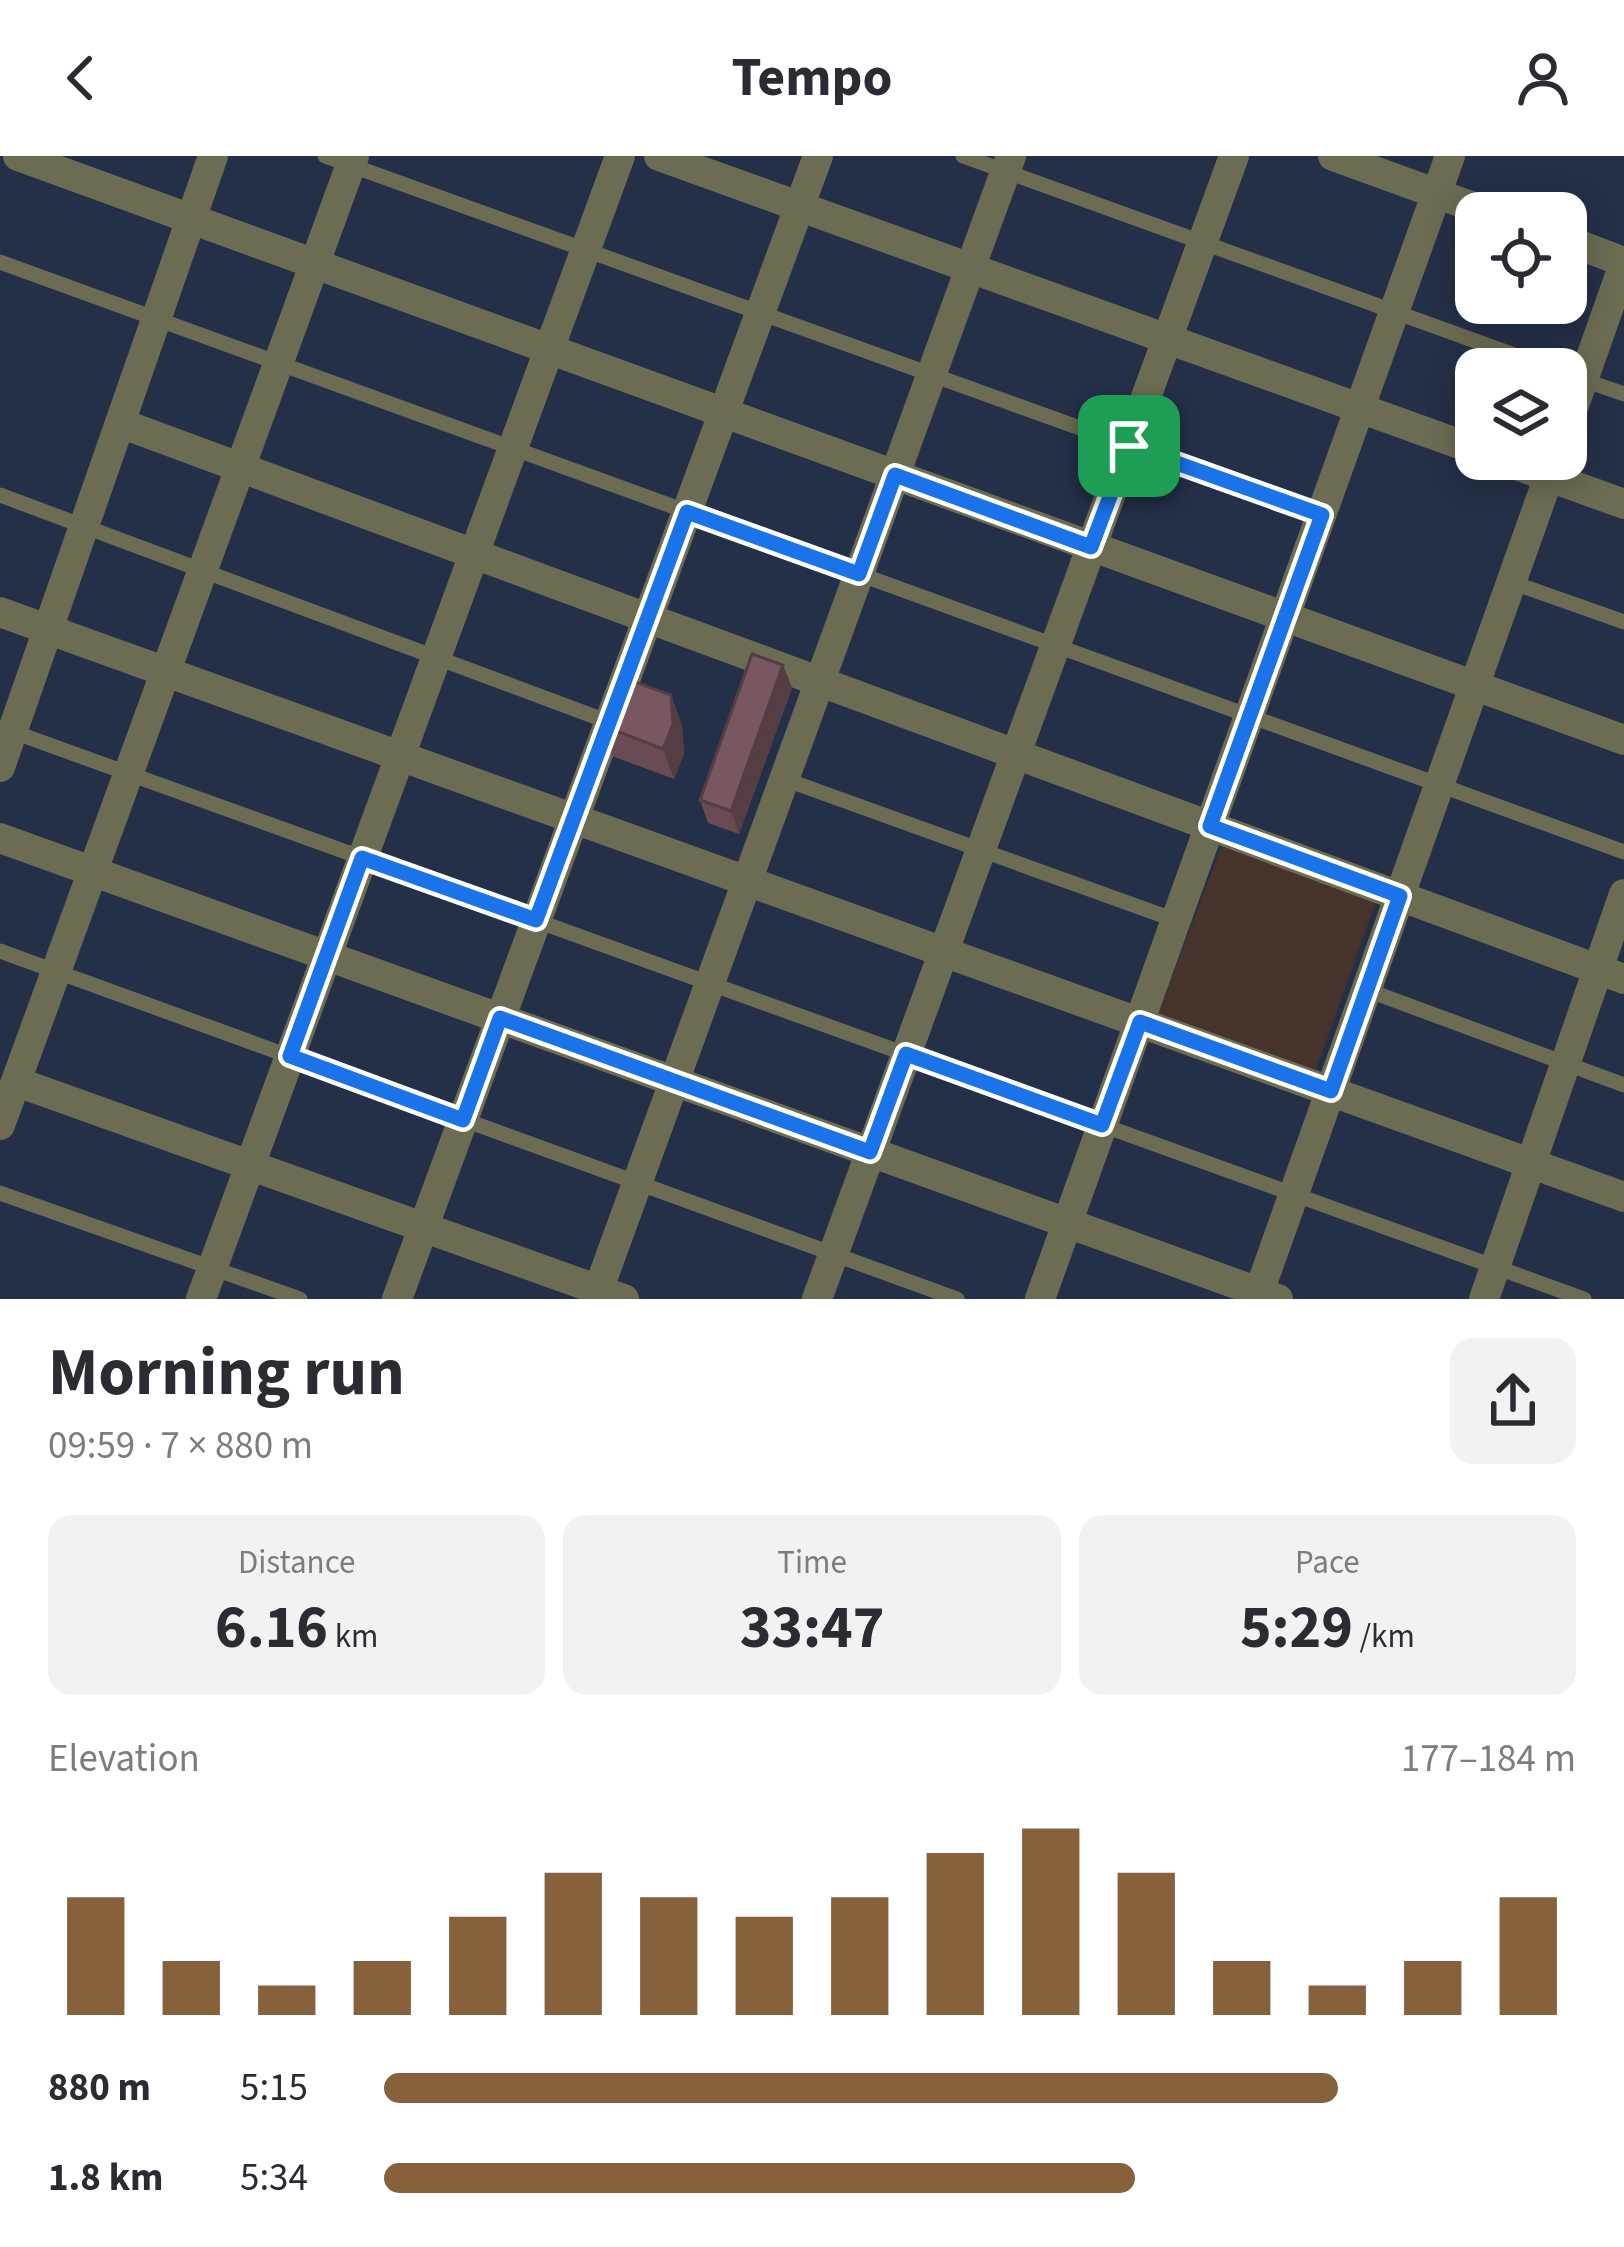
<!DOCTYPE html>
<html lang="en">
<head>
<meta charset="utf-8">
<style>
	:root { --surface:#fff; --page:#f2f2f3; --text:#2b2b33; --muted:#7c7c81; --accent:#86613c }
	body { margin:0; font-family:"Source Sans 3",sans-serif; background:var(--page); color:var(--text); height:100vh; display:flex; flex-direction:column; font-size:45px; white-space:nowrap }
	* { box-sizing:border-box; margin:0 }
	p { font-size:39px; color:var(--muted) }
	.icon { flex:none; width:66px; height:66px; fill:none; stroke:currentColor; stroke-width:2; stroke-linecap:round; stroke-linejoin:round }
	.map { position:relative; height:1143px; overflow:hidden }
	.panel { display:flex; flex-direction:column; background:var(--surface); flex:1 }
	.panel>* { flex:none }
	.buttons { position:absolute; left:1455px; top:36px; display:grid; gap:24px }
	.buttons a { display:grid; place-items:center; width:132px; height:132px; border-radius:24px; background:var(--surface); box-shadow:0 6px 30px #0003; font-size:60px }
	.pin { position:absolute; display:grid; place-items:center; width:102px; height:102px; color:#fff; margin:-51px; border-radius:24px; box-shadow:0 6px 18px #0006 }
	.round { display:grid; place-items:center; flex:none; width:126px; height:126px; border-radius:24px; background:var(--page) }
	.headline { display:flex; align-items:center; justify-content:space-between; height:204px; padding:0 48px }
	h1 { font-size:66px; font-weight:700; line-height:90px }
	.metrics { display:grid; grid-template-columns:repeat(3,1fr); gap:18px; height:204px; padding:12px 48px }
	.metrics div { display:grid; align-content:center; border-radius:24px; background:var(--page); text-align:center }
	.metrics b { font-size:60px; font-weight:700 }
	.metrics small { font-size:33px; font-weight:400 }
	.metrics p { font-size:33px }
	.chart { height:336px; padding:24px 48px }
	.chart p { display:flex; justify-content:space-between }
	.chart svg { width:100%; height:216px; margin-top:12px; stroke:var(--accent); stroke-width:6 }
	ul { padding:0 48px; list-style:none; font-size:39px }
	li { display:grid; grid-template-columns:192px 144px 1fr; align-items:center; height:90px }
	li i { height:30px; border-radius:15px; background:var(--accent) }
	header { display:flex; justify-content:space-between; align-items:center; height:156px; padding:0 48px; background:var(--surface); font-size:54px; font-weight:700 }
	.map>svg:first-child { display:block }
	.education { fill:#46332c }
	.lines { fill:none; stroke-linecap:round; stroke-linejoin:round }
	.service { stroke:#6c6c53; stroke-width:15 }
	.minor { stroke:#6c6c53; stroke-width:30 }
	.tertiary { stroke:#6c6c53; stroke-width:30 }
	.wall { fill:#684b53 }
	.shaded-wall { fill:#553d44 }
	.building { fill:#795761; stroke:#553d44; stroke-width:3 }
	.route-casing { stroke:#fff; stroke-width:24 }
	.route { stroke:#1a73e8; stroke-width:15 }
</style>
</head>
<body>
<header><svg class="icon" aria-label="back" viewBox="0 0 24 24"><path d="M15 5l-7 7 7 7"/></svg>Tempo<svg class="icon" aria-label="person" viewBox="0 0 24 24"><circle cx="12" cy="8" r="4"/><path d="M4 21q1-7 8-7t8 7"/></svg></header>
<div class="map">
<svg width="1624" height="1143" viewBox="0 0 1624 1143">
	<rect width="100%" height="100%" fill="#243048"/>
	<path class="education" d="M1225 681 1379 737 1314 919 1158 858Z"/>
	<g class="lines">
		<g class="service">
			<path d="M325 0 1321 359"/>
			<path d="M963 0 1553 213"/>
			<path d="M0 106 1624 696"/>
			<path d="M1566 218 1624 238"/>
			<path d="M0 339 609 566"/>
			<path d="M1511 426 1624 466"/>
			<path d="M8 574 1584 1143"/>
			<path d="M784 623 1175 764"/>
			<path d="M0 795 957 1143"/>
			<path d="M1367 834 1624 929"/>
			<path d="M0 1037 300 1143"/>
		</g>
		<g class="minor">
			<path d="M18 0 1624 584"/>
			<path d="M659 0 1476 294"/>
			<path d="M120 267 1624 823"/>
			<path d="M1566 272 1624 108"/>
			<path d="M1500 303 1624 348"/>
			<path d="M0 456 1624 1041"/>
			<path d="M0 611 213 0"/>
			<path d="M0 682 1278 1143"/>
			<path d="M17 926 624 1143"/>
			<path d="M0 969 354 0"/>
			<path d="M1259 1136 1555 303"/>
			<path d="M201 1143 620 0"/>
			<path d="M397 1143 818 0"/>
			<path d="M595 1143 1011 0"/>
			<path d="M817 1143 1234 0"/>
			<path d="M1040 1143 1450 0"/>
			<path d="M1484 1143 1624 738"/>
		</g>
		<g class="tertiary">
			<path d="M1333 0 1490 57"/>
			<path d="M1566 84 1624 106"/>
		</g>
	</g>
	<g class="wall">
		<path d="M783 509 792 532 739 678 708 667 700 644Z"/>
		<path d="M671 539 682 570 684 598 674 623 612 600 601 569Z"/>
	</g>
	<g class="shaded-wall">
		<path d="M783 509 792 532 739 678 731 655Z"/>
		<path d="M671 539 682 570 684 598 674 623 663 593Z"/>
	</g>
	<g class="building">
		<path d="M752 498 783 509 731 655 700 644Z"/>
		<path d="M619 520 671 539 673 568 663 593 601 569Z"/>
	</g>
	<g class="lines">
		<defs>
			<path id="route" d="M1129 290 1322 359 1210 670 1400 740 1331 935 1140 866 1102 969 906 898 870 996 500 862 463 964 290 900 362 702 536 764 687 356 859 418 895 319 1091 391Z"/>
		</defs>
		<use href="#route" class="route-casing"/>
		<use href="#route" class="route"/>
	</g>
</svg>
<div class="buttons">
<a><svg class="icon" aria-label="locate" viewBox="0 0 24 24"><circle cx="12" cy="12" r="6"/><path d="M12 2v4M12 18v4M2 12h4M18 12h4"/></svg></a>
<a><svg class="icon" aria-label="layers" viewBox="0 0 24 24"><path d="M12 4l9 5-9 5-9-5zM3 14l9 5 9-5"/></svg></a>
</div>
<div class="pin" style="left:1129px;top:290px;background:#1e9e55"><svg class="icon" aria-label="arrive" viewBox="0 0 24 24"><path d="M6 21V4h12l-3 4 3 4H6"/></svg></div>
</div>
<section class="panel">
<div class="headline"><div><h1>Morning run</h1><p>09:59 · 7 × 880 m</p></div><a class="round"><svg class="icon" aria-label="share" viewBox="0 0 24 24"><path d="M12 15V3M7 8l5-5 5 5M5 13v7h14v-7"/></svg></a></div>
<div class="metrics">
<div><p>Distance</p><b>6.16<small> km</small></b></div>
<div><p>Time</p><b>33:47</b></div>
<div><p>Pace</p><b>5:29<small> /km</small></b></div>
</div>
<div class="chart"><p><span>Elevation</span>177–184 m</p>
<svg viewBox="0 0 160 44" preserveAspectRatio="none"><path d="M5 44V20M15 44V33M25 44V38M35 44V33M45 44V24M55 44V15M65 44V20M75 44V24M85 44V20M95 44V11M105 44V6M115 44V15M125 44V33M135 44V38M145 44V33M155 44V20"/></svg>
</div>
<ul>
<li><b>880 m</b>5:15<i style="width:80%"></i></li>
<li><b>1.8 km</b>5:34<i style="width:63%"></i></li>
</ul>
</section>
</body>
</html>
